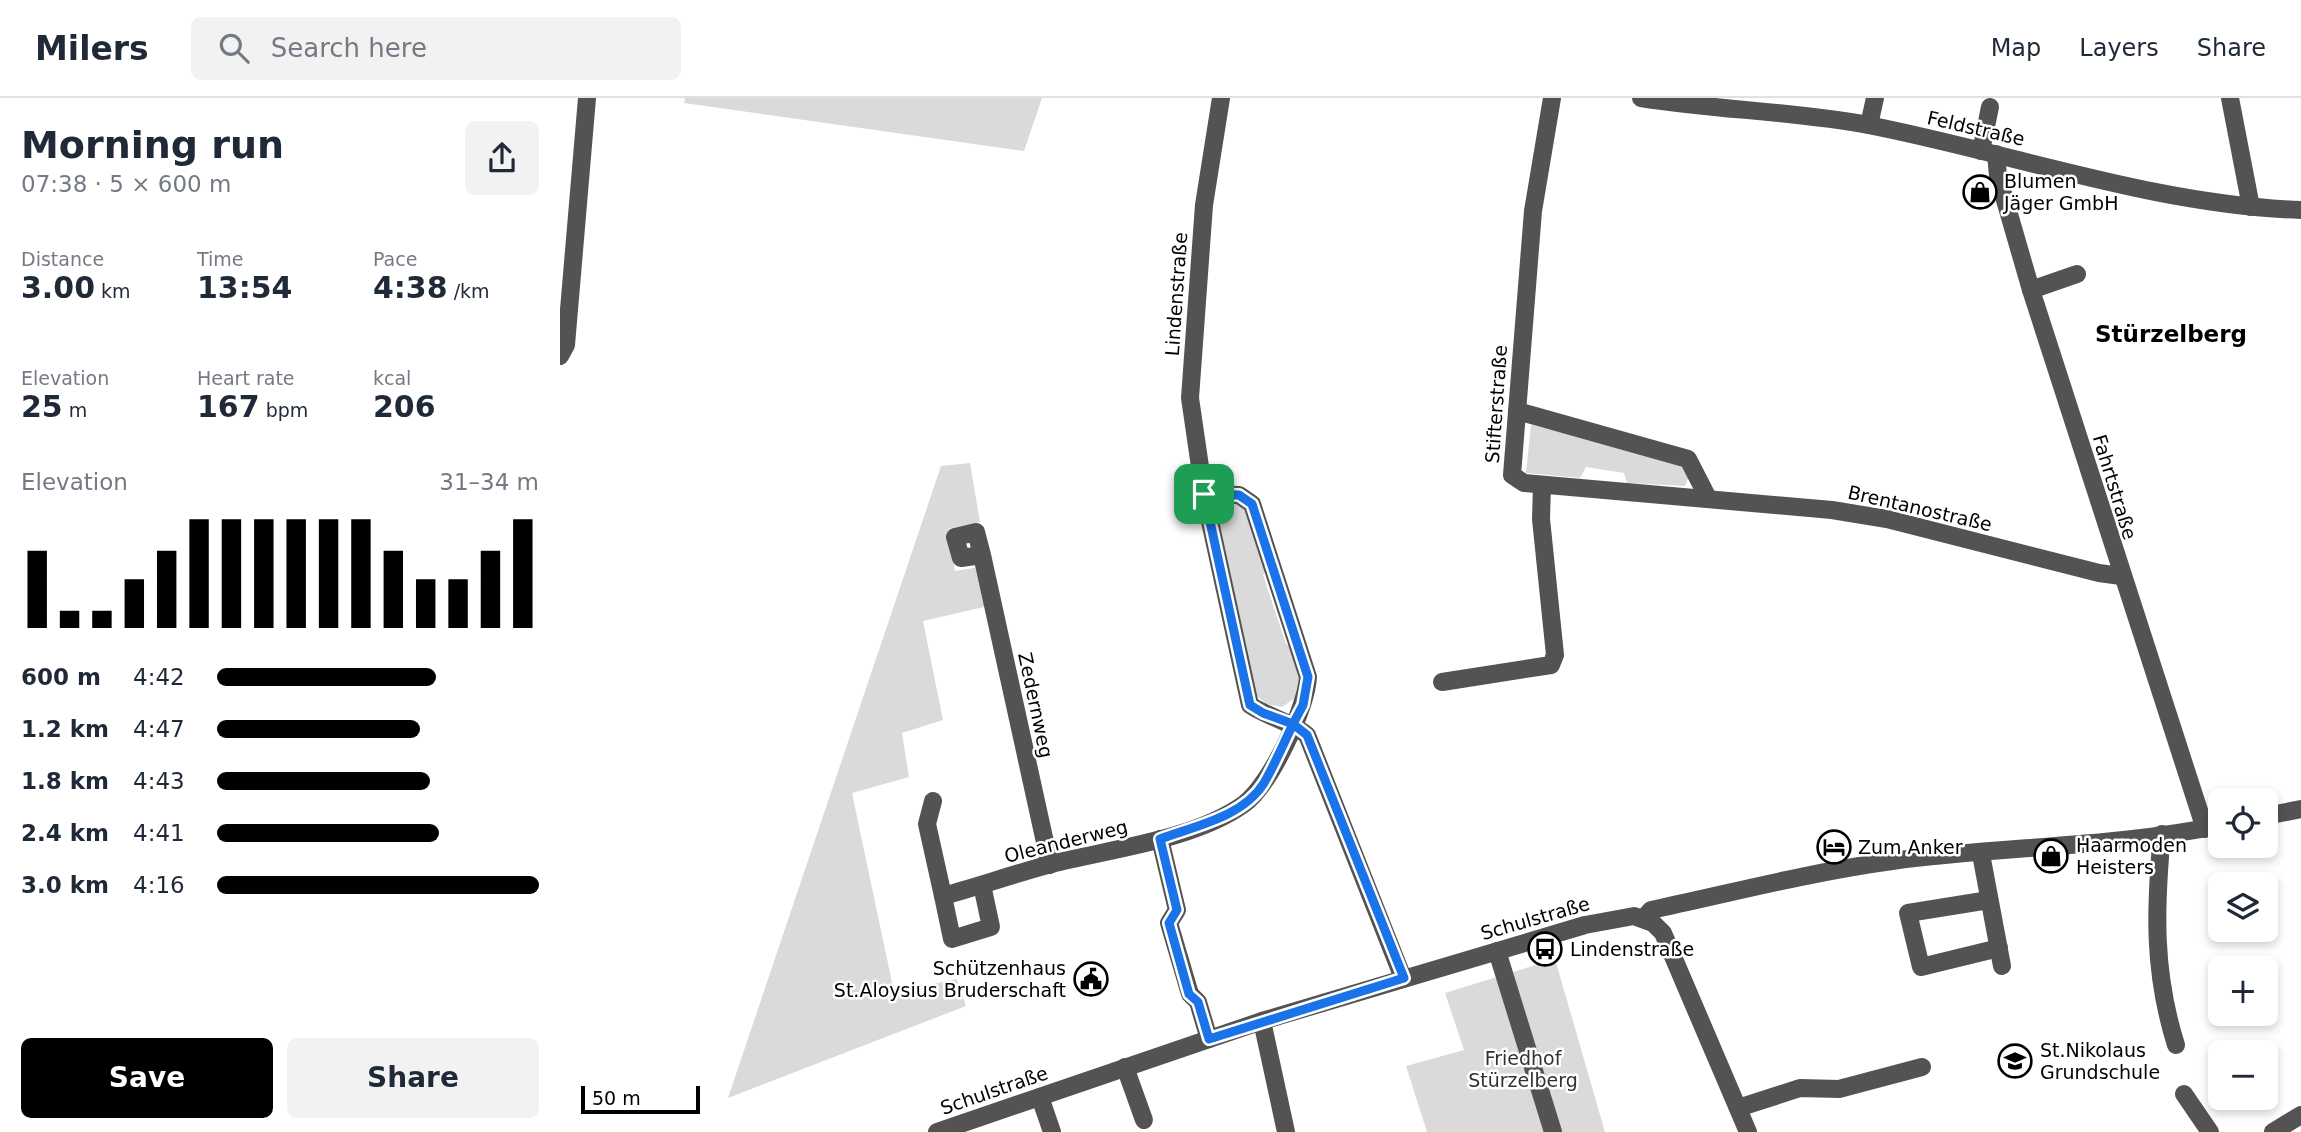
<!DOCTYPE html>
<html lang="en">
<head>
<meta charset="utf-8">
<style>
	:root { --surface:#fff; --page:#f2f2f3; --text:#1f2937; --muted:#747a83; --line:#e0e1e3; --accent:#000 }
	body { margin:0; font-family:"DejaVu Sans",sans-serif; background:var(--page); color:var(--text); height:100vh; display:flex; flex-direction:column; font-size:26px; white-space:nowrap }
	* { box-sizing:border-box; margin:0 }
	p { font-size:23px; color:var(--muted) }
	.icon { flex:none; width:38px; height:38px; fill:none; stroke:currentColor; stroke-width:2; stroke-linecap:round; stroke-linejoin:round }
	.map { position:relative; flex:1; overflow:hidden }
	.drawer { display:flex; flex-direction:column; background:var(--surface); width:560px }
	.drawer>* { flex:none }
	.fabs { position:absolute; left:1648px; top:690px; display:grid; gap:14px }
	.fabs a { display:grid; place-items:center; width:70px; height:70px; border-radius:10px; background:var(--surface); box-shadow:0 4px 10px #0003; font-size:35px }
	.scale { position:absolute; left:21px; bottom:18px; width:119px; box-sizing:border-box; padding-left:7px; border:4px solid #000; border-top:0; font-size:19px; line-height:24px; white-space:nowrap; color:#000; -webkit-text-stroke:5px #fff; paint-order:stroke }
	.pin { position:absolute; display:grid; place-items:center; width:60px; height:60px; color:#fff; margin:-30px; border-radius:14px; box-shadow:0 4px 10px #0006 }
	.round { display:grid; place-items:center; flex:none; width:74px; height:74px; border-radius:10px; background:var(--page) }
	.overview { display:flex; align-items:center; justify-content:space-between; height:119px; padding:0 21px }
	h1 { font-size:38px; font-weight:800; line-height:52px }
	.stats { display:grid; grid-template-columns:repeat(3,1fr); gap:10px; height:119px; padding:7px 21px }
	.stats div { display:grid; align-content:center }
	.stats b { font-size:30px; font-weight:800 }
	.stats small { font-size:19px; font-weight:400 }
	.stats p { font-size:19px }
	.chart { height:196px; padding:14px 21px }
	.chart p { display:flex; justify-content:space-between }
	.chart svg { width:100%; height:126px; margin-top:7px; stroke:var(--accent); stroke-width:6 }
	.cta { display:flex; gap:14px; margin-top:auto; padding:14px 21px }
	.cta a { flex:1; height:80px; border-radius:10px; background:var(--accent); color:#fff; font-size:28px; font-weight:800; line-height:80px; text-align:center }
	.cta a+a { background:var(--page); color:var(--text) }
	ul { padding:0 21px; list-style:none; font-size:23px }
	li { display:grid; grid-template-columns:112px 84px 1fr; align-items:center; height:52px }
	li i { height:18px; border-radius:9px; background:var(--accent) }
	header { display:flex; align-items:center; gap:42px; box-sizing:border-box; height:98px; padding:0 35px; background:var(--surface); border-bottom:2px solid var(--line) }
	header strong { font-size:33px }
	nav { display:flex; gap:38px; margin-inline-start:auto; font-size:24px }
	.search { width:490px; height:63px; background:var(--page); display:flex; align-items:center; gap:18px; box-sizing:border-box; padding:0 24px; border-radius:10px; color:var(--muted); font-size:26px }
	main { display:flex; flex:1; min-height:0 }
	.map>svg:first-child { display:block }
	.green { fill:#dadada }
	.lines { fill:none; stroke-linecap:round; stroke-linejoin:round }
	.minor { stroke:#535353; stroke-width:18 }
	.route-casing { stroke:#fff; stroke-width:14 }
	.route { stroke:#1a73e8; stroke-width:9 }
	.labels { text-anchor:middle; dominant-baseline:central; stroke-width:5; stroke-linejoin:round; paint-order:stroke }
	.street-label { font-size:19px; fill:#000; stroke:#fff }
	.poi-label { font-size:19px; fill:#000; stroke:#fff; text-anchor:start }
	.park-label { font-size:19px; fill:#313131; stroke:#fff }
	.quarter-label { font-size:23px; font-weight:bold; fill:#000; stroke:#fff }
</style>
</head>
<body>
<header>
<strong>Milers</strong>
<div class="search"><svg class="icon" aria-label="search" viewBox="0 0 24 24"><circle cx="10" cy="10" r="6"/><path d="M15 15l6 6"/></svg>Search here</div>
<nav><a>Map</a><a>Layers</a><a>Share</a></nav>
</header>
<main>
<section class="drawer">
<div class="overview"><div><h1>Morning run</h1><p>07:38 · 5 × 600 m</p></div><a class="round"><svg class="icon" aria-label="share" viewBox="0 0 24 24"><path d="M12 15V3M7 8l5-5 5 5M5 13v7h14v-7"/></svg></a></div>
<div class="stats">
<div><p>Distance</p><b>3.00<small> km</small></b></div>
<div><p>Time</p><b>13:54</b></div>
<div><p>Pace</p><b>4:38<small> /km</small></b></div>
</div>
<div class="stats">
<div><p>Elevation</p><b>25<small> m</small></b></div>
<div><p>Heart rate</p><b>167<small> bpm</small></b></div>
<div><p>kcal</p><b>206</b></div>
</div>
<div class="chart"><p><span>Elevation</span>31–34 m</p>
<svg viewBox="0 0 160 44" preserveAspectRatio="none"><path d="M5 44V17M15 44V38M25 44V38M35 44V27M45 44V17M55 44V6M65 44V6M75 44V6M85 44V6M95 44V6M105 44V6M115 44V17M125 44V27M135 44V27M145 44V17M155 44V6"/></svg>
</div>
<ul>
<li><b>600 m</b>4:42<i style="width:68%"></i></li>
<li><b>1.2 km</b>4:47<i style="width:63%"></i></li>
<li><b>1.8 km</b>4:43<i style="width:66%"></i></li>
<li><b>2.4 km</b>4:41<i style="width:69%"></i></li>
<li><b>3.0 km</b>4:16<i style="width:100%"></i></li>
</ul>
<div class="cta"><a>Save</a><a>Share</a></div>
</section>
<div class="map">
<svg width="1741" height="1034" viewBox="0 0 1741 1034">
	<rect width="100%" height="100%" fill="#fff"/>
	<g class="green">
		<path d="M125 0H482L464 53 124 5Z"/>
		<path d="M971 327 1106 360 1120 366 1129 378 1125 388 1067 385 1064 375 1026 369 1020 380 966 375Z"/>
		<path d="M410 365 420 424 388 431 395 473 420 469 428 508 363 523 383 622 342 635 349 679 292 695 334 894 397 881 406 908 168 1000 381 368Z"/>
		<path d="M671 402 687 409 708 470 703 477 726 546C744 558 742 579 738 598L722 609 706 606 694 595 656 415 662 403Z"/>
		<path d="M995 861 1045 1034H867L846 968 904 952 885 895Z"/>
	</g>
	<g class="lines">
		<g class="minor">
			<path d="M661 0 644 107 630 300 644 396 690 607C708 619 729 623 747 637L843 880"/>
			<path d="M992 0 973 113 952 377 964 385 1272 412 1327 421 1539 475 1561 478"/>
			<path d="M1081 0C1156 12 1233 13 1308 27 1452 55 1594 107 1741 112"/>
			<path d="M1670 0 1691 109"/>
			<path d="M1309 27 1315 0"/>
			<path d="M1421 53 1430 9"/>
			<path d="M1436 56 1438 78 1471 192 1645 731"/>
			<path d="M1471 192 1517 176"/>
			<path d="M0 258 6 247 27 0"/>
			<path d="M957 313 1128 361 1148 400"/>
			<path d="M422 457 401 460 395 439 416 434 422 457 490 767"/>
			<path d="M882 584 991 567 995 557 981 421 982 387"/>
			<path d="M373 703 367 726 383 798C419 788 454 776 491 766 550 751 634 742 684 706 710 687 746 611 748 579L692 406 679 397 644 396"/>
			<path d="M1706 718 1741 711"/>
			<path d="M1602 736C1595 811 1593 874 1616 947"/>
			<path d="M600 741 617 812 609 825 630 896 638 904 649 941"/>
			<path d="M1421 756 1442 868"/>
			<path d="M383 798 392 841 431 829 422 787"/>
			<path d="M1429 802 1348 815 1361 869 1439 850"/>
			<path d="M1084 820 1091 812C1171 795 1251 774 1332 763 1440 748 1553 750 1661 727"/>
			<path d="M937 853 993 1034"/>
			<path d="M702 923 726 1034"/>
			<path d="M565 969 584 1022"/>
			<path d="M1624 996 1650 1034"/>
			<path d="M480 999 492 1034"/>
			<path d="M1178 1010 1240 990 1279 991 1362 969"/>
			<path d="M377 1034 702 923 1025 827 1074 818 1093 825 1103 835 1188 1034"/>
			<path d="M1713 1034 1741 1017"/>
		</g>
	</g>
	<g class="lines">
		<defs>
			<path id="route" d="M644 396 690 607 703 615 733 626C724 645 715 666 704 685 683 719 635 728 600 741L617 812 609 825 629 896 638 904 649 941 844 880 747 637 733 626 743 607 748 579 692 406 679 397 644 396"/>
		</defs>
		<use href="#route" class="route-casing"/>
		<use href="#route" class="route"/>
	</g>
	<defs>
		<symbol id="shop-ring" viewBox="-11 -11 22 22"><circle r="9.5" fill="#fff" stroke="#000" stroke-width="1.5"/><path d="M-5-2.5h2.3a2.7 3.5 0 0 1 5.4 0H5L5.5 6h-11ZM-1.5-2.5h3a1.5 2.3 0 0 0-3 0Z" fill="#000"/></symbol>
		<symbol id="hotel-ring" viewBox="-11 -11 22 22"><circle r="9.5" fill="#fff" stroke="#000" stroke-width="1.5"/><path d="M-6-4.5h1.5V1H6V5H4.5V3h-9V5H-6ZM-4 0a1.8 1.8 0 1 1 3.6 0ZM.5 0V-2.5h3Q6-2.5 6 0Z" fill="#000"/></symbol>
		<symbol id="bus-ring" viewBox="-11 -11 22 22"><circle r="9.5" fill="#fff" stroke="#000" stroke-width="1.5"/><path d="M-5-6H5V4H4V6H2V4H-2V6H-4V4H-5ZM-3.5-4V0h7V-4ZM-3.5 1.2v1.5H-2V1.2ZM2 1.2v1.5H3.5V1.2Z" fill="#000"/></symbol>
		<symbol id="civic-ring" viewBox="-11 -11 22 22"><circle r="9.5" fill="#fff" stroke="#000" stroke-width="1.5"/><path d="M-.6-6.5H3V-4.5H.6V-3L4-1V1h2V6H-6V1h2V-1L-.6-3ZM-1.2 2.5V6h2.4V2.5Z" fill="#000"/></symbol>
		<symbol id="school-ring" viewBox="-11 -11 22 22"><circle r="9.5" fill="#fff" stroke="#000" stroke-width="1.5"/><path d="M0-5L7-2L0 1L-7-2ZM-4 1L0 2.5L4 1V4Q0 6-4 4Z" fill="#000"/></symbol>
	</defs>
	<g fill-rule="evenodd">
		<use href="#shop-ring" x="1401" y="75" width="38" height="38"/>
		<use href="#hotel-ring" x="1255" y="730" width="38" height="38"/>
		<use href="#shop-ring" x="1472" y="739" width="38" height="38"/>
		<use href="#bus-ring" x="966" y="832" width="38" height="38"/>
		<use href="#civic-ring" x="512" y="862" width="38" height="38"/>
		<use href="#school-ring" x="1436" y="944" width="38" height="38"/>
	</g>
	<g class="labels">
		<g class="street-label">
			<text transform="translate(1416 30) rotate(13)">Feldstraße</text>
			<text transform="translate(616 196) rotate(-86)">Lindenstraße</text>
			<text transform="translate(936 306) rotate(-86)">Stifterstraße</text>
			<text transform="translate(1555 389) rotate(73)">Fahrtstraße</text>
			<text transform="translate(1360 410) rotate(13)">Brentanostraße</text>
			<text transform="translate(476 607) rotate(78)">Zedernweg</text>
			<text transform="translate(506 743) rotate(-14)">Oleanderweg</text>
			<text transform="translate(975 820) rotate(-16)">Schulstraße</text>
			<text transform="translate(434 992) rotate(-19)">Schulstraße</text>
		</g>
		<g class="poi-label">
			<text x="1444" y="83">Blumen<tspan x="1444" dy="22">Jäger GmbH</tspan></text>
			<text x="1516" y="747">Haarmoden<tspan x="1516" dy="22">Heisters</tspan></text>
			<text x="1298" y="749">Zum Anker</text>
			<text x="1010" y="851">Lindenstraße</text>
			<text x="506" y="870" text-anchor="end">Schützenhaus<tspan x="506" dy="22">St.Aloysius Bruderschaft</tspan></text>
			<text x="1480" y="952">St.Nikolaus<tspan x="1480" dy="22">Grundschule</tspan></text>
		</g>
		<g class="park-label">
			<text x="963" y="960">Friedhof<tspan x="963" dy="22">Stürzelberg</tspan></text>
		</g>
		<g class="quarter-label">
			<text x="1611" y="236">Stürzelberg</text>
		</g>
	</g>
</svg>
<div class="fabs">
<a><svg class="icon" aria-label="locate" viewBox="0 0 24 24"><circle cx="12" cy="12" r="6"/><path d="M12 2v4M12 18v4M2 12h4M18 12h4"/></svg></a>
<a><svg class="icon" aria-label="layers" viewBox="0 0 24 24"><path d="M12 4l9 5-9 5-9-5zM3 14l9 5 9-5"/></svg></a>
<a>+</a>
<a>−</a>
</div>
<div class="scale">50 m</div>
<div class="pin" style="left:644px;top:396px;background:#1e9e55"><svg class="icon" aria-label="arrive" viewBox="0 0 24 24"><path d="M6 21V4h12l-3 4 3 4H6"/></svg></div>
</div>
</main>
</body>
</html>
